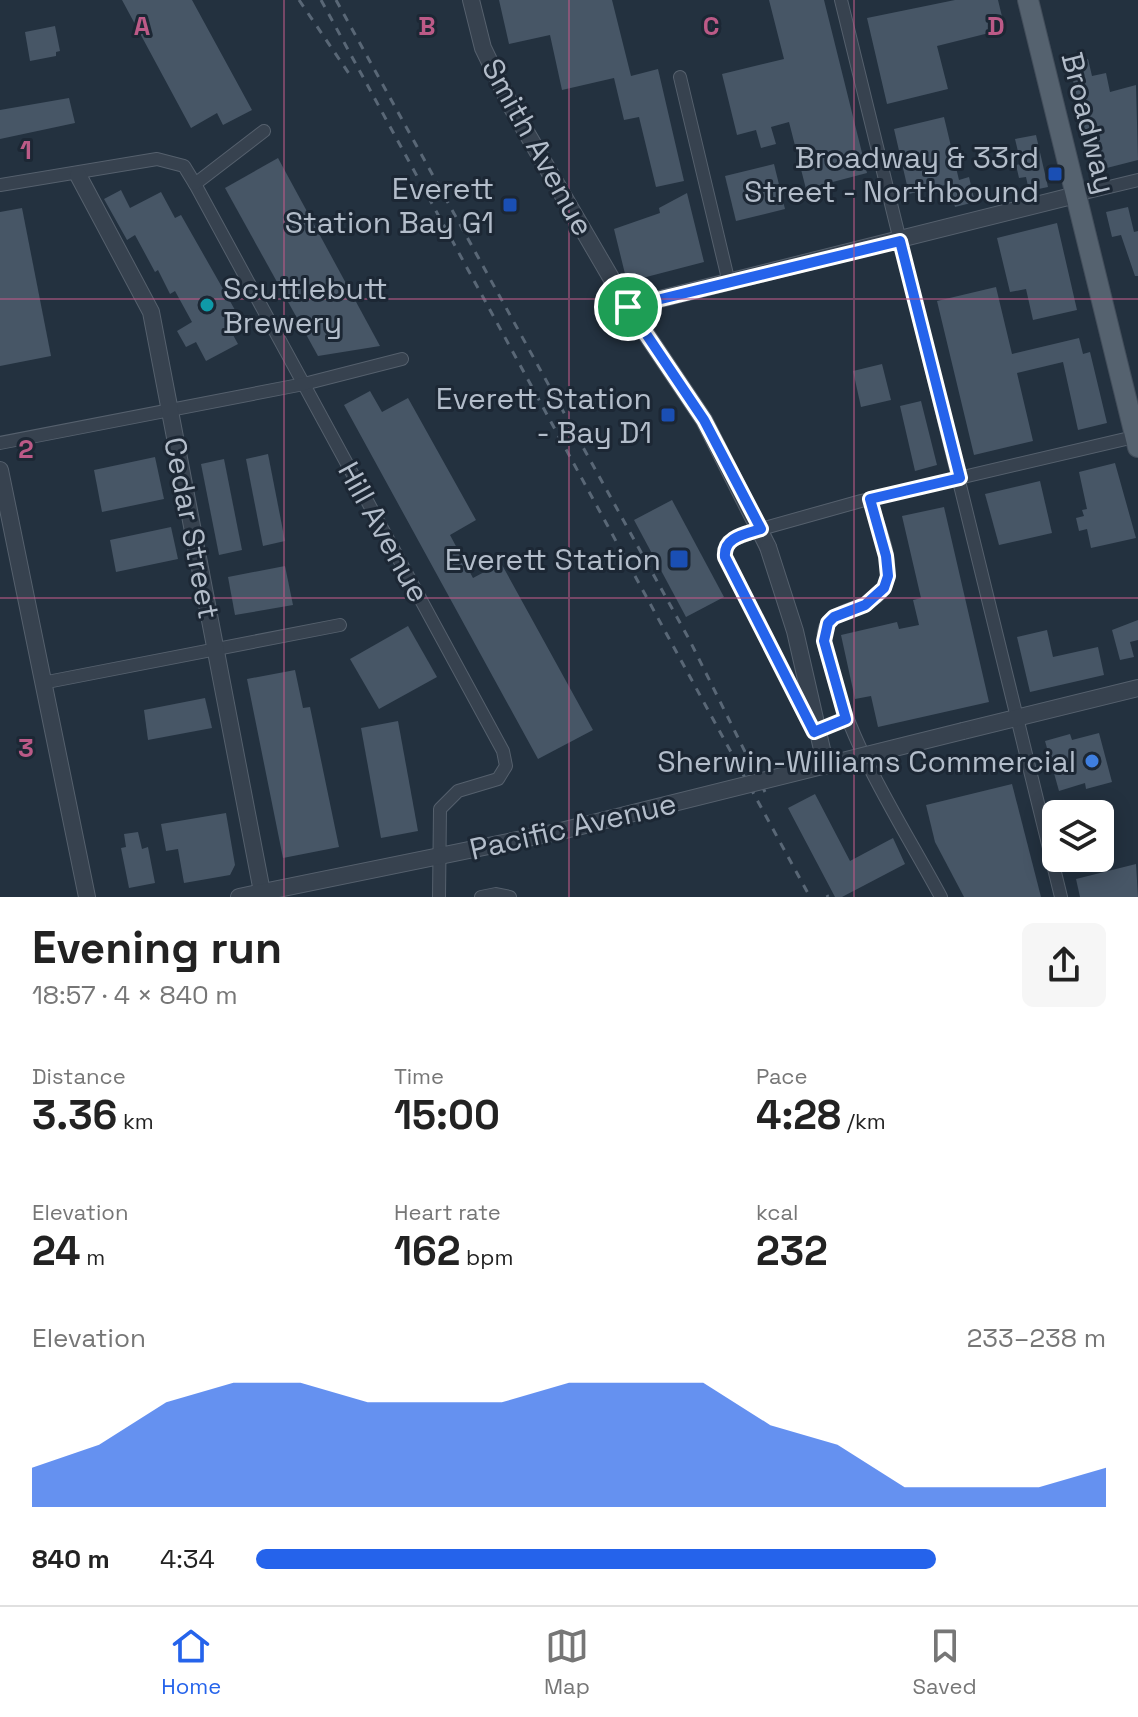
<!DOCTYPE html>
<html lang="en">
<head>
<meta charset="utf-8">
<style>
	:root { --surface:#fff; --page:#f6f6f6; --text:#222; --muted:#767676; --line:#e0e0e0; --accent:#2563eb }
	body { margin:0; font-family:"Space Grotesk",sans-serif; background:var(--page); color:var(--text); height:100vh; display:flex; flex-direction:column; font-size:30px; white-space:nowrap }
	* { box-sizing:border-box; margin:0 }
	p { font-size:26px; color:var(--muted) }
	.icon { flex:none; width:44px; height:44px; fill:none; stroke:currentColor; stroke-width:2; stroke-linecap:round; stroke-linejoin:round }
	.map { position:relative; height:897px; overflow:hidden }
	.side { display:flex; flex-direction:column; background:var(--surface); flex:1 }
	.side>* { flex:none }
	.controls { position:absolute; left:1042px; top:800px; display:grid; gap:16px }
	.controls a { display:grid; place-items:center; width:72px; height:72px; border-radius:12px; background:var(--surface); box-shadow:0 4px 20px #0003; font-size:40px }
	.pin { position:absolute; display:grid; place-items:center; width:68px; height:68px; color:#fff; margin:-34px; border:4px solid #fff; border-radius:50%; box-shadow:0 2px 8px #0007 }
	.round { display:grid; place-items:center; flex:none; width:84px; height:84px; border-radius:12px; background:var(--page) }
	.headline { display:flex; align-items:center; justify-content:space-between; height:136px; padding:0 32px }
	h1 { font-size:44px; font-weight:700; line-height:60px }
	.stats { display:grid; grid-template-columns:repeat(3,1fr); gap:12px; height:136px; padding:8px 32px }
	.stats div { display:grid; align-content:center }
	.stats b { font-size:40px; font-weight:700 }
	.stats small { font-size:22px; font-weight:400 }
	.stats p { font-size:22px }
	.chart { height:224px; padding:16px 32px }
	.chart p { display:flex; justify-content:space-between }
	.chart svg { width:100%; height:144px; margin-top:8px; fill:var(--accent); opacity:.7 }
	ul { padding:0 32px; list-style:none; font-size:26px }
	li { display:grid; grid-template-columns:128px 96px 1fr; align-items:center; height:60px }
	li i { height:20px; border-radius:10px; background:var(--accent) }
	.menu { display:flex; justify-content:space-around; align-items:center; height:112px; border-top:2px solid var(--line); background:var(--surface); font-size:22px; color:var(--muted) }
	.menu a { display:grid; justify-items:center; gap:4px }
	.menu .selected { color:var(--accent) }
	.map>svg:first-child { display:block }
	.building { fill:#475666 }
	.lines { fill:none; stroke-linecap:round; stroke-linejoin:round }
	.minor-casing { stroke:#55606d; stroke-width:14 }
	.tertiary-casing { stroke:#55606d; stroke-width:18 }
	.primary-casing { stroke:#434e5b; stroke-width:22 }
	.minor { stroke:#37424f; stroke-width:12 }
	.tertiary { stroke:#37424f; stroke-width:16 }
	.primary { stroke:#55626f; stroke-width:20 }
	.rail { stroke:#596776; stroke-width:3; stroke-dasharray:8 8; stroke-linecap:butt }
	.tertiary-bridge-casing { stroke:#55606d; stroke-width:18; stroke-linecap:butt }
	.tertiary-bridge { stroke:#37424f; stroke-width:16 }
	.route-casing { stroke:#fff; stroke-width:16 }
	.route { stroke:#2563eb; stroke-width:10 }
	.grid { fill:none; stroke:#bc5a87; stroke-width:2; stroke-opacity:0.55 }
	.transit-dot { fill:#1a4fb4; stroke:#1c2734; stroke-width:3 }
	.culture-dot { fill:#0f9aa8; stroke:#1c2734; stroke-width:3 }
	.shop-dot { fill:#3f7fe0; stroke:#1c2734; stroke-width:3 }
	.labels { text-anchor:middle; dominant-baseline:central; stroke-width:6; stroke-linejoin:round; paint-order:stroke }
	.street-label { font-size:30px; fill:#b3bdca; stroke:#1c2734 }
	.poi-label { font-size:30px; fill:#b3bdca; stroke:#1c2734; text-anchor:end }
	.grid-label { font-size:26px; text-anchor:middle; font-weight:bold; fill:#bc5a87; stroke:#1c2734; stroke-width:6; stroke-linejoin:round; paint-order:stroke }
</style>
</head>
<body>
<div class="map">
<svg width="1138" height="897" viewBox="0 0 1138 897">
	<rect width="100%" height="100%" fill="#23313f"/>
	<g class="building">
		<path d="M122 0H192L252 110 223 125 217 113 191 128Z"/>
		<path d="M499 0H612L631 76 658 69 684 181 656 187 639 117 624 120 614 78 562 90 550 35 509 44Z"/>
		<path d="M769 0H824L867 173 806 189 789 122 771 127 776 144 761 148 756 130 737 135 722 74 784 59Z"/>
		<path d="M955 0H998L1005 29 937 46 948 89 887 104 867 18Z"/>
		<path d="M55 26 60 51 56 52V56L30 61 25 32Z"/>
		<path d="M1088 59 1092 76 1106 73 1110 92 1136 85 1138 160 1095 171 1069 64Z"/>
		<path d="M69 98 75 123 0 139V110Z"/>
		<path d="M944 117 959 180 969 177 975 202 955 207 949 184 909 194 894 129Z"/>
		<path d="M1036 135 1048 187 1029 191 1026 177 1019 178 1016 165 1021 164 1015 139Z"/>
		<path d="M278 158 380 346 318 356 225 188Z"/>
		<path d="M774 164 785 209 736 221 725 176Z"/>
		<path d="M121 190 130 208 161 192 175 218 181 215 239 317 227 324 238 344 206 361 196 342 186 347 177 331 192 322 175 291 170 294 158 270 155 272 135 235 127 240 104 199Z"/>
		<path d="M687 193 704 262 627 282 614 229 660 213 659 208Z"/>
		<path d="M1128 207 1134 232 1138 231V276H1135L1121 235 1112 237 1106 212Z"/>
		<path d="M22 208 51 356 0 366V212Z"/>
		<path d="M1057 223 1077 310 1033 320 1026 289 1010 292 997 238Z"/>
		<path d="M996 287 1012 354 1079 338 1083 354 1090 352 1107 423 1078 430 1063 362 1017 373 1033 441 974 455 937 301Z"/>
		<path d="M882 364 891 400 861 407 853 371Z"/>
		<path d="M370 391 382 412 408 398 476 520 450 535 473 578 501 563 593 730 538 759 344 405Z"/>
		<path d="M921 401 937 465 915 471 900 406Z"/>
		<path d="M268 454 285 541 263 546 246 459Z"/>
		<path d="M155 457 164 499 102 512 94 470Z"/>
		<path d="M224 459 242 550 219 555 201 464Z"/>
		<path d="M1115 463 1136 538 1091 548 1087 529 1079 531 1076 518 1084 516 1082 510 1087 509 1079 472Z"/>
		<path d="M1040 481 1052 533 999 545 985 494Z"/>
		<path d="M672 500 724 597 686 617 634 520Z"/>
		<path d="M944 507 989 702 878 727 871 696 855 699 841 635 897 622 899 629 919 625 913 600 921 598 902 516Z"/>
		<path d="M171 527 178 559 116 572 110 540Z"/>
		<path d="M285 566 293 605 235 615 228 577Z"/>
		<path d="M1138 620V640L1130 642 1134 657 1120 660 1112 630Z"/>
		<path d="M408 626 437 677 379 709 350 659Z"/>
		<path d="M1047 630 1053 657 1098 647 1104 675 1030 692 1017 637Z"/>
		<path d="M295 670 303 708 310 707 339 847 283 858 247 679Z"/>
		<path d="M205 698 212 728 148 740 144 710Z"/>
		<path d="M398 721 418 831 381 838 361 728Z"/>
		<path d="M1099 733 1112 782 1086 789 1085 783 1059 791 1045 741 1070 734 1072 740Z"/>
		<path d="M1012 784 1041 897H964L935 842 926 805Z"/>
		<path d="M815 794 850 861 893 838 905 864 842 897H835L788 808Z"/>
		<path d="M226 813 235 865 230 875 184 883 178 849 166 851 161 824Z"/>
		<path d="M138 832 142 849 148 847 155 883 129 888 121 848 126 847 124 834Z"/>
		<path d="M1136 864 1138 897H1080L1076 879Z"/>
	</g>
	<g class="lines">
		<defs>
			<g id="minor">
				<path d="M841 0 1061 897"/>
				<path d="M680 77 729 283"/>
				<path d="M195 184 503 751 506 766 498 779 458 791 440 809 439 897"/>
				<path d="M0 185 157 159 184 166 195 184 264 131"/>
				<path d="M1076 195 1138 180"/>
				<path d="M0 443 304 384 402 359"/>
				<path d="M870 499C876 522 891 551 888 576 885 614 829 601 824 632 822 644 828 657 831 668 852 750 901 823 941 897"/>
				<path d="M42 683 340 625"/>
				<path d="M846 719 814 732 725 557 728 542 761 529 861 501 1138 436"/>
				<path d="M481 897 496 894 510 897"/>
			</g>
			<g id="tertiary">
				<path d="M471 0 483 48 511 106 628 307 704 420 768 547"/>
				<path d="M78 175 151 312 263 897"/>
				<path d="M628 307 1076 195"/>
				<path d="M0 470 87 897"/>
				<path d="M963 731 1138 688"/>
				<path d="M239 897 557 832"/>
			</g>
			<path id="primary" d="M1028 0 1138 447"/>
		</defs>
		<use href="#minor" class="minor-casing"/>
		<use href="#tertiary" class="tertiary-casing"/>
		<use href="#primary" class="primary-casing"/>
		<use href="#minor" class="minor"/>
		<use href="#tertiary" class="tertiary"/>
		<use href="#primary" class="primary"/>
		<g class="rail">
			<path d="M299 0 352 78"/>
			<path d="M321 0 810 897"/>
			<path d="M336 0 689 639 765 792"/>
			<path d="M827 895 828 897"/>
		</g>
		<defs>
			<g id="tertiary-bridge">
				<path d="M768 547 795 631 826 767"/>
				<path d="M557 832 963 731"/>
			</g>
		</defs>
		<use href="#tertiary-bridge" class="tertiary-bridge-casing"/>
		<use href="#tertiary-bridge" class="tertiary-bridge"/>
	</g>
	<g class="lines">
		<defs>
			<path id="route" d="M900 241 960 478 870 499 886 556 888 576 884 588 865 605 834 617 828 623 824 641 846 719 814 732 725 557C723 537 745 534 761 529L704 420 628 307Z"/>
		</defs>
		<use href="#route" class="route-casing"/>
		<use href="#route" class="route"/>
	</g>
	<path class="grid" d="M284 0V897M569 0V897M854 0V897M0 299H1138M0 598H1138"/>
	<g class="transit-dot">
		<rect x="1047" y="166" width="16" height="16" rx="4"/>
		<rect x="502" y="197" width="16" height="16" rx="4"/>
		<rect x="660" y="407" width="16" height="16" rx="4"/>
		<rect x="669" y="549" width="20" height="20" rx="4"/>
	</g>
	<circle class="culture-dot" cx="207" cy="305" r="8"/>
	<circle class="shop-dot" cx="1092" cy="761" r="8"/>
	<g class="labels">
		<g class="street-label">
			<text transform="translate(1089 123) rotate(76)">Broadway</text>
			<text transform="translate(538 147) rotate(61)">Smith Avenue</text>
			<text transform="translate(192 528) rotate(79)">Cedar Street</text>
			<text transform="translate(384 532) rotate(61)">Hill Avenue</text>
			<text transform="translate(573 826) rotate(-13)">Pacific Avenue</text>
		</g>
		<g class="poi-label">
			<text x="1039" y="157">Broadway &amp; 33rd<tspan x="1039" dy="34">Street - Northbound</tspan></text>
			<text x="494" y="188">Everett<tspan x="494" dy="34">Station Bay G1</tspan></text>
			<text x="223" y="288" text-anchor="start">Scuttlebutt<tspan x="223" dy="34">Brewery</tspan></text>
			<text x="652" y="398">Everett Station<tspan x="652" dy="34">- Bay D1</tspan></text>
			<text x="661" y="559">Everett Station</text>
			<text x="1076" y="761">Sherwin-Williams Commercial</text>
		</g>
	</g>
	<g class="grid-label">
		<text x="142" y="35">A</text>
		<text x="427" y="35">B</text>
		<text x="711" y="35">C</text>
		<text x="996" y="35">D</text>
		<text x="26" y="159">1</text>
		<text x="26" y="458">2</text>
		<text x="26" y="757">3</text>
	</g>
</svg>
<div class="controls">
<a><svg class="icon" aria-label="layers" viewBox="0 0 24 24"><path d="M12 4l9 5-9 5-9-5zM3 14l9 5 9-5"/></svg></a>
</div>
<div class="pin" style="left:628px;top:307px;background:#1e9e55"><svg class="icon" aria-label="arrive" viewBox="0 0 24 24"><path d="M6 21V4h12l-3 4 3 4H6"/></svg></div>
</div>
<section class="side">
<div class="headline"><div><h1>Evening run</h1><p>18:57 · 4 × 840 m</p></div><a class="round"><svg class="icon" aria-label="share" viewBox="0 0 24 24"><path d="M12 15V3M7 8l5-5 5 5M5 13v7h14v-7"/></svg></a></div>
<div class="stats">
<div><p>Distance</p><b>3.36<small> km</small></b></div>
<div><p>Time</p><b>15:00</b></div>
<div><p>Pace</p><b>4:28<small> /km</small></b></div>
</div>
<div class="stats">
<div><p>Elevation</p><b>24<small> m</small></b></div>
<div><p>Heart rate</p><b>162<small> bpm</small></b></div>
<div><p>kcal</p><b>232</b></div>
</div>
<div class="chart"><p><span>Elevation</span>233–238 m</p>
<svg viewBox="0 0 160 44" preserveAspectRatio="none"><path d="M0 44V32L10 25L20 12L30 6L40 6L50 12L60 12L70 12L80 6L90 6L100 6L110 19L120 25L130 38L140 38L150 38L160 32V44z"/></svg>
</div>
<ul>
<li><b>840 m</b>4:34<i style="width:80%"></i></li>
</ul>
</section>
<nav class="menu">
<a class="selected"><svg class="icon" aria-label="home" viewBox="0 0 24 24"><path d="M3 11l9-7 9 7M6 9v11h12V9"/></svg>Home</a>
<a><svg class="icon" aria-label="map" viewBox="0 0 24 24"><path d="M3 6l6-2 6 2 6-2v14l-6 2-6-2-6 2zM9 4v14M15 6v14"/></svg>Map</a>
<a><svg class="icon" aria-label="saved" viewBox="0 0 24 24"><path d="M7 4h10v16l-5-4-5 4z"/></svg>Saved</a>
</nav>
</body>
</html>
